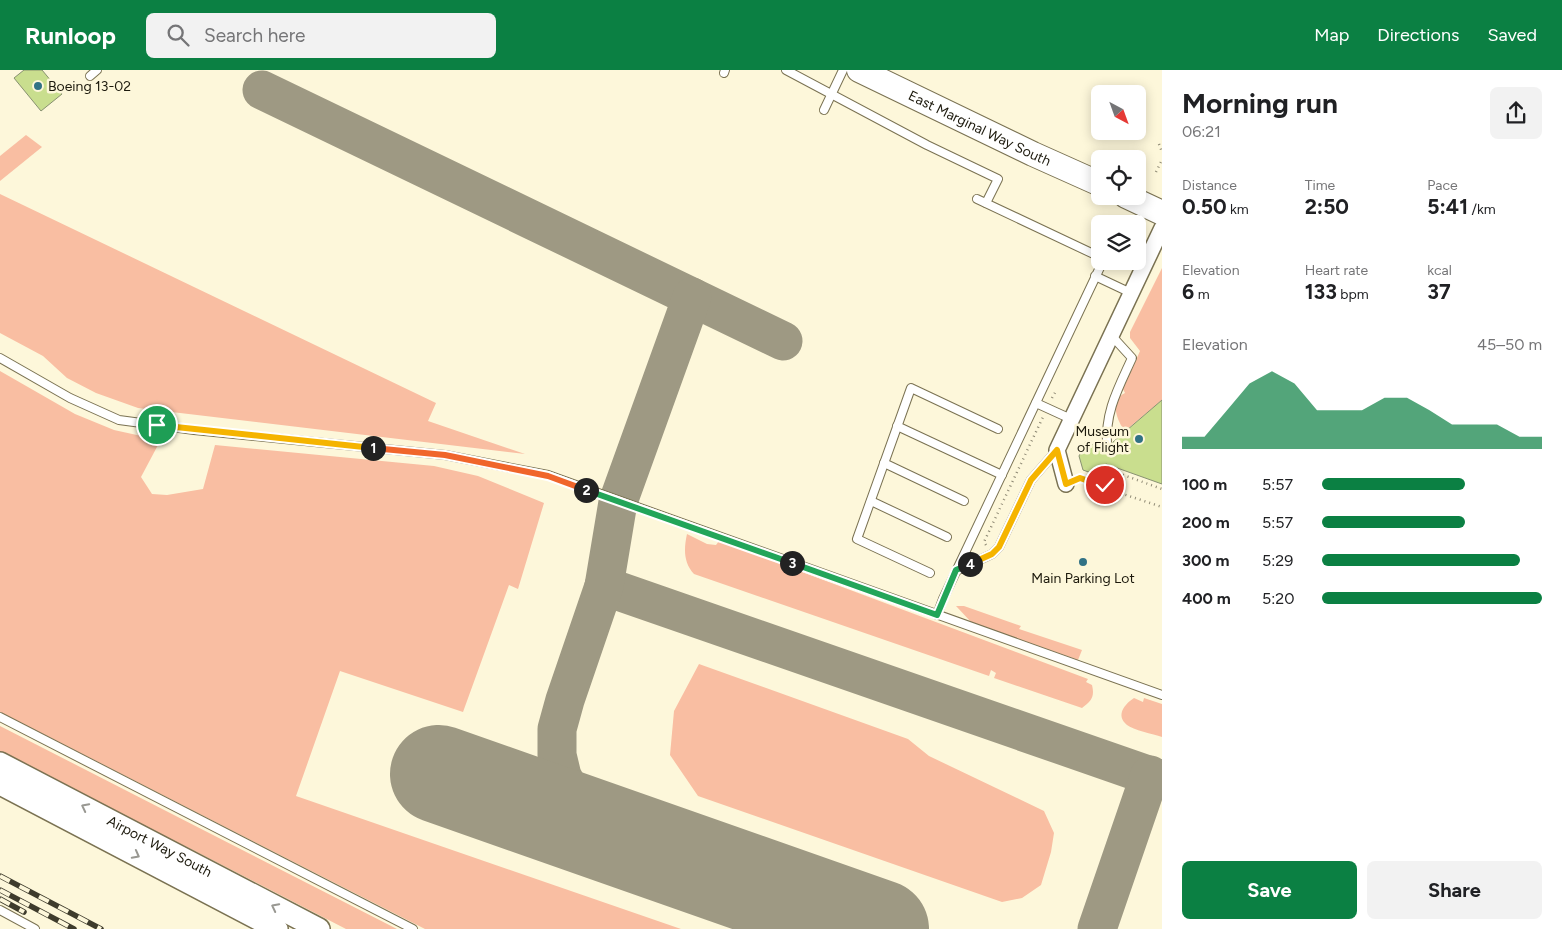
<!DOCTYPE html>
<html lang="en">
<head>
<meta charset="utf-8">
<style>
	:root { --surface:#fff; --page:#f2f2f2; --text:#202124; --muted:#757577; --accent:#0b8043 }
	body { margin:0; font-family:Figtree,sans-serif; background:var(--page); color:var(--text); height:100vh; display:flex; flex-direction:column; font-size:19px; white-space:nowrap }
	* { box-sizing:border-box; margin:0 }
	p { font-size:16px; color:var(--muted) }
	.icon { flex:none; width:28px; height:28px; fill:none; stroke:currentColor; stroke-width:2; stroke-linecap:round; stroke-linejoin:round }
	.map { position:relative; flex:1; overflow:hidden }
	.drawer { display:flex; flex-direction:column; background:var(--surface); width:400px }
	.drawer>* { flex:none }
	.needle { width:32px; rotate:139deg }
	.tools { position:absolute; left:1091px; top:15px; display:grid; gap:10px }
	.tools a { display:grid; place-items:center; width:55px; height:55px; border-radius:8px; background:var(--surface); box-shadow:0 2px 12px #0003; font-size:25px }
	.pin { position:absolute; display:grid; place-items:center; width:42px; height:42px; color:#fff; margin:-21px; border:2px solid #fff; border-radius:50%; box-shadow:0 1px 5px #0007 }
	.km { position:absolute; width:25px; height:25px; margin:-12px; border-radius:50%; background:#222; color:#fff; font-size:14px; line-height:25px; text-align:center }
	.round { display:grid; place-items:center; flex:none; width:52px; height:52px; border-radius:8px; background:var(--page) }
	.overview { display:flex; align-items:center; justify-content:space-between; height:85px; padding:0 20px }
	h1 { font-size:28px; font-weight:700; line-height:38px }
	.figures { display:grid; grid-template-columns:repeat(3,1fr); gap:8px; height:85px; padding:5px 20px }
	.figures div { display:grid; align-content:center }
	.figures b { font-size:21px; font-weight:700 }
	.figures small { font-size:14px; font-weight:400 }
	.figures p { font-size:14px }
	.chart { height:140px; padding:10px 20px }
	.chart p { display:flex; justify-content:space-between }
	.chart svg { width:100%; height:90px; margin-top:5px; fill:var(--accent); opacity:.7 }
	.cta { display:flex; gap:10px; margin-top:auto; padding:10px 20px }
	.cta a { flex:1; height:58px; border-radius:8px; background:var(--accent); color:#fff; font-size:20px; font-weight:700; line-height:58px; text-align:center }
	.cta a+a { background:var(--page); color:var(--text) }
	ul { padding:0 20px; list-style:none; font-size:16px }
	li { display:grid; grid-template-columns:80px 60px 1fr; align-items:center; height:38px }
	li i { height:12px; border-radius:6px; background:var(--accent) }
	header { display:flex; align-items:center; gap:30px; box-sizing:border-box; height:70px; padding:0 25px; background:var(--accent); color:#fff }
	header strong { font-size:24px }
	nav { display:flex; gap:28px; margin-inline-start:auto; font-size:18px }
	.search { width:350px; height:45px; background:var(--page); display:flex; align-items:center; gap:12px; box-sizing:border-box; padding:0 18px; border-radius:8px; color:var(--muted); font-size:19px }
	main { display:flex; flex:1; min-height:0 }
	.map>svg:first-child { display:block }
	.green { fill:#f9bea2 }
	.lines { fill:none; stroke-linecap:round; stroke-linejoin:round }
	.taxiway { stroke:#9e9983; stroke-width:39 }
	.runway { stroke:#9e9983; stroke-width:98 }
	.building { fill:#c9de8e; stroke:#889171 }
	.service-casing { stroke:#7a7252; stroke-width:10 }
	.minor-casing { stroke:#7a7252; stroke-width:18 }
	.secondary-casing { stroke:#7a7252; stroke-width:24 }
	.primary-casing { stroke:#7a7252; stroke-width:26 }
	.path { stroke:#8f8a75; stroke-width:2.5; stroke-dasharray:1 4; stroke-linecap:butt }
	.service { stroke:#fff; stroke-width:8 }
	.minor { stroke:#fff; stroke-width:15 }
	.secondary { stroke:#fff; stroke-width:21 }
	.primary { stroke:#fff; stroke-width:24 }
	.rail-casing { stroke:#3e3b2c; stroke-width:5.5 }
	.rail { stroke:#fdf7da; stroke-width:4; stroke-dasharray:11; stroke-linecap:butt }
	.oneway { stroke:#999892 }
	.split-1-casing { stroke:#fff; stroke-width:10 }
	.split-2-casing { stroke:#fff; stroke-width:10 }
	.split-3-casing { stroke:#fff; stroke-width:10 }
	.split-4-casing { stroke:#fff; stroke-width:10 }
	.split-5-casing { stroke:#fff; stroke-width:10 }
	.split-1 { stroke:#f5b400; stroke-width:6 }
	.split-2 { stroke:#f0652b; stroke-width:6 }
	.split-3 { stroke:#22a559; stroke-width:6 }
	.split-4 { stroke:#22a559; stroke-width:6 }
	.split-5 { stroke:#f5b400; stroke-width:6 }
	.poi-dot { fill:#317285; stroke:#fdf7da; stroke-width:2 }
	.labels { text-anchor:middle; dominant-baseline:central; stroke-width:5; stroke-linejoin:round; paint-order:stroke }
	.poi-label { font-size:14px; fill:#1c190c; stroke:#fdf7da; text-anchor:start }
	.street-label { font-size:14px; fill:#1c190c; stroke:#fdf7da }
</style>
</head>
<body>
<header>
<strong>Runloop</strong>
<div class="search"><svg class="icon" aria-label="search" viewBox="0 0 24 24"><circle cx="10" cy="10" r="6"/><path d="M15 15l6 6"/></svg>Search here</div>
<nav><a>Map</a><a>Directions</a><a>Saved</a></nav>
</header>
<main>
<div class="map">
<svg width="1162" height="859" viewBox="0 0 1162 859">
	<rect width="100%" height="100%" fill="#fdf7da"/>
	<g class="green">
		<path d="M26 65 42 77 0 111V86Z"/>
		<path d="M0 124 436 333 428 351 525 384 138 338 96 323 67 308 43 286 0 263Z"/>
		<path d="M1162 198V330L1125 361C1117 351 1109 330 1125 323L1123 319 1140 281 1130 268V262Z"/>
		<path d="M0 301 75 344 114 360 155 369 158 375 141 407 152 424 167 425 203 419 215 375 434 396 478 406 544 433 518 519 509 515 463 642 340 601 296 726 681 859H425L0 642Z"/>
		<path d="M687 464 707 474 716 475 719 471 1088 609 1086 612 1092 615C1095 627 1091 631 1082 638L994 608 996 603 991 600 989 606 694 504C683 492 684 478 687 464Z"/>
		<path d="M956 536H964L1021 556 1019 559 1082 580 1078 590 971 552Z"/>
		<path d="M699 594 908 669 929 686 1044 741 1054 763 1051 782 1041 815 1022 828 1002 832 698 726 670 685 674 641Z"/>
		<path d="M1134 628 1143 632 1144 628 1162 634V667C1153 664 1133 660 1127 655 1115 645 1125 634 1134 628Z"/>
		<path d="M0 656 397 859H346L185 776 150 761 0 683Z"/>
	</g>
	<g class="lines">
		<g class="taxiway">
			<path d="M262 20 783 271"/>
			<path d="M604 516 1162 710"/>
			<path d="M624 769 584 742 574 728 562 706 557 685V659L565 630 604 516 618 432 692 227"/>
			<path d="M1097 859 1150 705"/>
		</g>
		<path class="runway" d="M439 704 880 859"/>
	</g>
	<g class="building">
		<path d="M24 0H42L62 24 41 41 14 8Z"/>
		<path d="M1162 330V414L1106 394 1094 404 1083 400 1079 386 1086 371 1105 381H1109L1112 378 1113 372Z"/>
	</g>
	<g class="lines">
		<defs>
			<g id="service">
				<path d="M786 0 927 75 998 109 986 133"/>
				<path d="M724 3 725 0"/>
				<path d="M90 6 97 0"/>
				<path d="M824 40 843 0"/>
				<path d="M977 129 1100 187"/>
				<path d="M1095 206 1131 223"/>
				<path d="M0 288 70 328 119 350 194 360 445 385 548 405 1162 625"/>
				<path d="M1036 333 1071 349"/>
				<path d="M897 356 1002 405"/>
				<path d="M1107 376C1105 341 1118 319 1132 288L1111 265"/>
				<path d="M884 393 964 431"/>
				<path d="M871 431 947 467"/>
				<path d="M956 501 992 484 999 477 1031 410 1057 380"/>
				<path d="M930 503 857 469 911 318 998 359"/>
				<path d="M937 545 943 529 1103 191"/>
				<path d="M0 647 413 859"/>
				<path d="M0 840 35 859"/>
			</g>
			<path id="minor" d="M1066 414 1057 380 1162 158"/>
			<g id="secondary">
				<path id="s1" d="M0 693 319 859"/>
				<path d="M0 714 277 859"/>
			</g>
			<g id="primary">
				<path id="s2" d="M859 0 1033 84 1100 114"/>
				<path d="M1126 126 1162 143"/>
			</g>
		</defs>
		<use href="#service" class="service-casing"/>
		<use href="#minor" class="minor-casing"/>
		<use href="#secondary" class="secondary-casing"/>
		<use href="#primary" class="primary-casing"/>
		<g class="path">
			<path d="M1159 74 1162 82"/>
			<path d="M1156 102 1162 90"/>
			<path d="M1052 328 1056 321"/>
			<path d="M1078 409 1162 437"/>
			<path d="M1103 416 1118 403 1162 419"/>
			<path d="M986 475 984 472 1043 347"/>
		</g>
		<use href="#service" class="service"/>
		<use href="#minor" class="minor"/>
		<use href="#secondary" class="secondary"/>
		<use href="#primary" class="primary"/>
		<defs>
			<g id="rail">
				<path d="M0 806 101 859"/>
				<path d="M0 820 74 859"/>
				<path d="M0 829 24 842"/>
			</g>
		</defs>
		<use href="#rail" class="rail-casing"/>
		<use href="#rail" class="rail"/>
	</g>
	<defs><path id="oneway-chevron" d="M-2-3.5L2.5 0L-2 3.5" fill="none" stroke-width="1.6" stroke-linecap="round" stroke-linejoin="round" transform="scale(1.25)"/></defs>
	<g class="oneway">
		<use href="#oneway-chevron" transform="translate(85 737) rotate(-153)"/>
		<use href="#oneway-chevron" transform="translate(136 785) rotate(28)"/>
		<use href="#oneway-chevron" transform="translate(275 837) rotate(-153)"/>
	</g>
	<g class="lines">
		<defs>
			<path id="split-1" d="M157 355 373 378"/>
			<path id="split-2" d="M373 378 445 385 548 406 586 420"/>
			<path id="split-3" d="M586 420 792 493"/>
			<path id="split-4" d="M792 493 937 545 956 500 970 494"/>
			<path id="split-5" d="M970 494 992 484 999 477 1031 410 1057 380 1066 414 1080 408 1103 416 1105 415"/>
		</defs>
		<use href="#split-1" class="split-1-casing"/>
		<use href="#split-2" class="split-2-casing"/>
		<use href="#split-3" class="split-3-casing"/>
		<use href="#split-4" class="split-4-casing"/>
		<use href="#split-5" class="split-5-casing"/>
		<use href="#split-1" class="split-1"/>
		<use href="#split-2" class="split-2"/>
		<use href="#split-3" class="split-3"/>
		<use href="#split-4" class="split-4"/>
		<use href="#split-5" class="split-5"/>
	</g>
	<g class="poi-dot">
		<circle cx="38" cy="16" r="5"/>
		<circle cx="1139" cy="369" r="5"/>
		<circle cx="1083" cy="492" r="5"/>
	</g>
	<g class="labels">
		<g class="poi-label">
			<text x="48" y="16">Boeing 13-02</text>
			<text x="1129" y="361" text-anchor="end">Museum<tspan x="1129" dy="16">of Flight</tspan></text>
			<text x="1083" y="508" text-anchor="middle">Main Parking Lot</text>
		</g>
		<g class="street-label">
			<text stroke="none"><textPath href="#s2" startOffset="134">East Marginal Way South</textPath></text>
			<text stroke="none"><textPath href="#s1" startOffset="180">Airport Way South</textPath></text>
		</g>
	</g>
</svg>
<div class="tools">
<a><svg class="needle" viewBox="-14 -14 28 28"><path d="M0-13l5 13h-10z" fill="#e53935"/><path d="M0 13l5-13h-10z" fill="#757577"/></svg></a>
<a><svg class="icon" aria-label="locate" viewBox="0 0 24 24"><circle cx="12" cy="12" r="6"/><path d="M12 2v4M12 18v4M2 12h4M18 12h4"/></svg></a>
<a><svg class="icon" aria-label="layers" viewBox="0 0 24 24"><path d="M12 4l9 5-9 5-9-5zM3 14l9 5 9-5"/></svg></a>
</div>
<div class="pin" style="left:157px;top:355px;background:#1e9e55"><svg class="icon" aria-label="arrive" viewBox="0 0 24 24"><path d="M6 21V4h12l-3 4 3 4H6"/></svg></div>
<div class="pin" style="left:1105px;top:415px;background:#d93025"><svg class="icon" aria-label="check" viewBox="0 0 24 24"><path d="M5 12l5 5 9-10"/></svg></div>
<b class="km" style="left:373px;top:378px">1</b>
<b class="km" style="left:586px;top:420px">2</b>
<b class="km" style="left:792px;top:493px">3</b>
<b class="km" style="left:970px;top:494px">4</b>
</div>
<section class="drawer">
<div class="overview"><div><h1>Morning run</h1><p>06:21</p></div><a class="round"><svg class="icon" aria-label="share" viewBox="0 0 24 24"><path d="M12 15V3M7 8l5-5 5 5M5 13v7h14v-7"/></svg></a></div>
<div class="figures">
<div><p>Distance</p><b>0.50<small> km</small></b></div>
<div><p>Time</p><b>2:50</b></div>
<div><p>Pace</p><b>5:41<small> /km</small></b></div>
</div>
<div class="figures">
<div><p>Elevation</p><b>6<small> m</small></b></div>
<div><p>Heart rate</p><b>133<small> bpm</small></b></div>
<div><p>kcal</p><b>37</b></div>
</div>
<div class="chart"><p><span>Elevation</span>45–50 m</p>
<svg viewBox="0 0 160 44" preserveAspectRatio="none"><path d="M0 44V38L10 38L20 25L30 12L40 6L50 12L60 25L70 25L80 25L90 19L100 19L110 25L120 32L130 32L140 32L150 38L160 38V44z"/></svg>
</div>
<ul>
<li><b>100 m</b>5:57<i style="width:65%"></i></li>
<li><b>200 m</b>5:57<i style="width:65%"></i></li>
<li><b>300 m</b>5:29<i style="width:90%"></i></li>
<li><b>400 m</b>5:20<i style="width:100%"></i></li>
</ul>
<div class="cta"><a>Save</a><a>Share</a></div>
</section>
</main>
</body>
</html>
